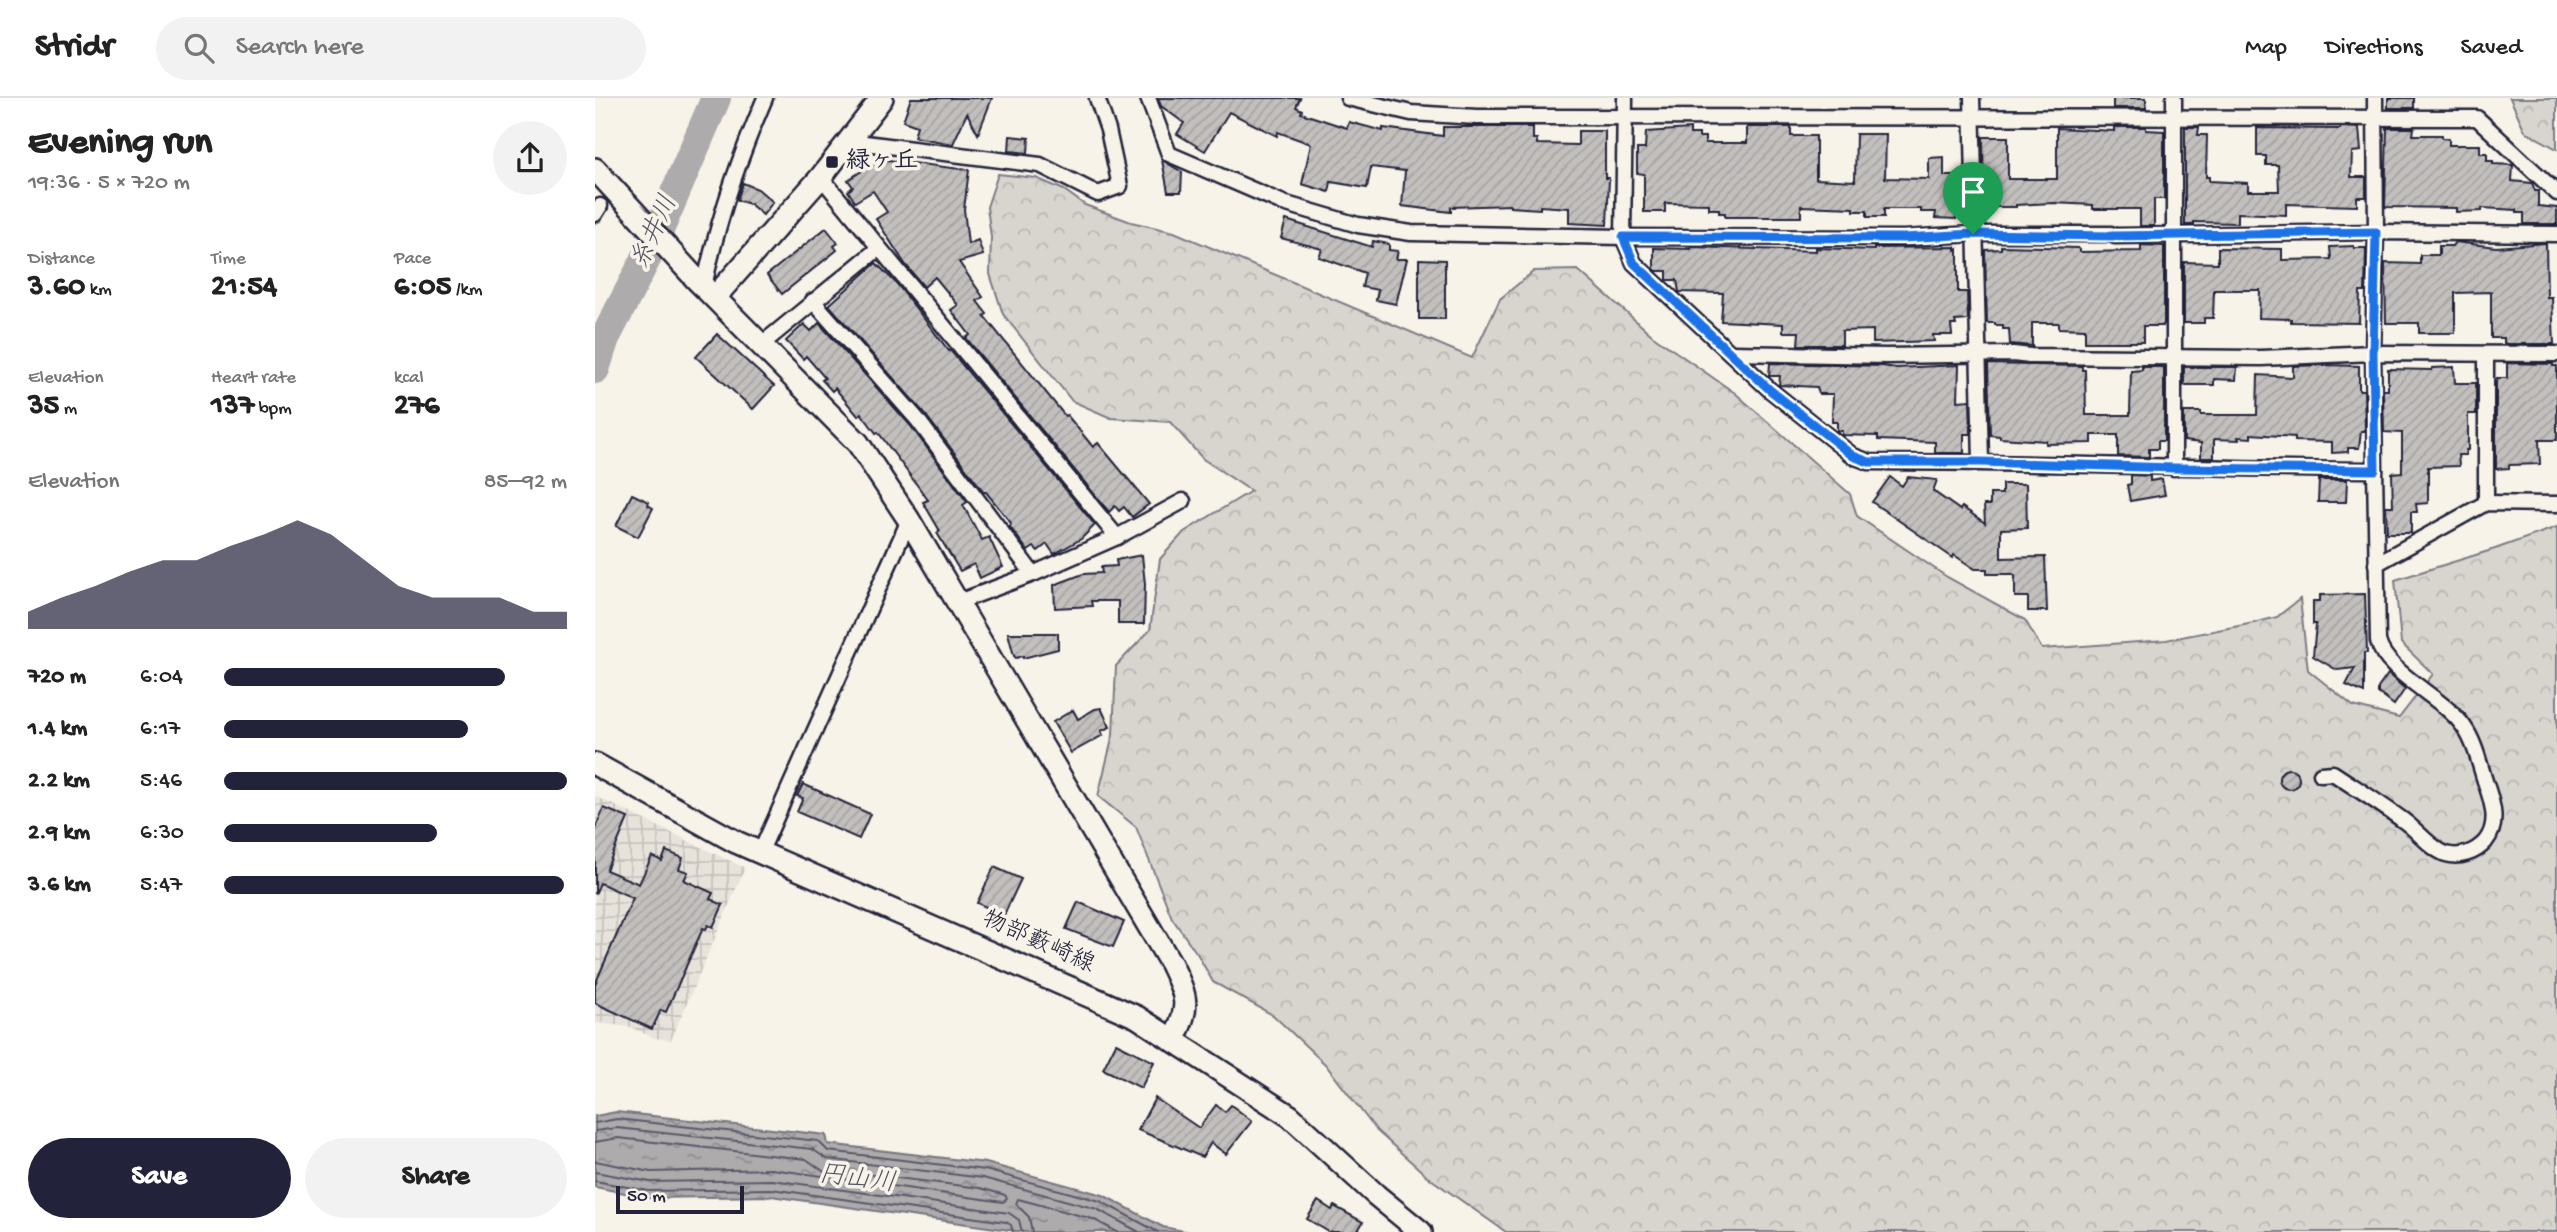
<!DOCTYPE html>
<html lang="en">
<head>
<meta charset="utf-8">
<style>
	:root { --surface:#fff; --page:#f2f2f2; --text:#222; --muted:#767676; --line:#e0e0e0; --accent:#22223b }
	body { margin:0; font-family:"Gochi Hand","Klee One",sans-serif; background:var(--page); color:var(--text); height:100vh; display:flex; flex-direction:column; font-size:26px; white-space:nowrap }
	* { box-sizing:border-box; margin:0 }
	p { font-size:23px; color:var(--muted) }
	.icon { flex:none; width:38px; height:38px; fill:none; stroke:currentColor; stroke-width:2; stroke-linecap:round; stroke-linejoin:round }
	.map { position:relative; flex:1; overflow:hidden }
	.panel { display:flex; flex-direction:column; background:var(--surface); width:595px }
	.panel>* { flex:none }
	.scale { position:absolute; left:21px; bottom:18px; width:128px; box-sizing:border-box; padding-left:7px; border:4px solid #22223b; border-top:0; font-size:19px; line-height:24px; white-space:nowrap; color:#22223b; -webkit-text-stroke:5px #f7f3e8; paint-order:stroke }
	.pin { position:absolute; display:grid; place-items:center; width:60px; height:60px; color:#fff; margin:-72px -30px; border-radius:50% 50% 50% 0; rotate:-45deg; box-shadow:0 0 7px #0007 }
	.pin .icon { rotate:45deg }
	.round { display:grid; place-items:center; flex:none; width:74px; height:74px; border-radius:37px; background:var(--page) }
	.overview { display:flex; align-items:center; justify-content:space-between; height:119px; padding:0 28px }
	h1 { font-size:38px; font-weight:700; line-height:52px }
	.stats { display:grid; grid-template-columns:repeat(3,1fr); gap:10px; height:119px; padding:7px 28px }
	.stats div { display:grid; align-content:center }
	.stats b { font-size:30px; font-weight:700 }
	.stats small { font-size:19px; font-weight:400 }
	.stats p { font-size:19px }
	.chart { height:196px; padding:14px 28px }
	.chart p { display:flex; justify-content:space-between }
	.chart svg { width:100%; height:126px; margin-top:7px; fill:var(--accent); opacity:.7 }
	.primary-button { display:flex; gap:14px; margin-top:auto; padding:14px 28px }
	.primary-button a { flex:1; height:80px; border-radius:42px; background:var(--accent); color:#fff; font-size:28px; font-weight:700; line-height:80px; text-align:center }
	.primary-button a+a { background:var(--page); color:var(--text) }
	ul { padding:0 28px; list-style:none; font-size:23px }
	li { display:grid; grid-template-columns:112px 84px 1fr; align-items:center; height:52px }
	li i { height:18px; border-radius:9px; background:var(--accent) }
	header { display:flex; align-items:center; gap:42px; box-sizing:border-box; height:98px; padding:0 35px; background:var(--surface); border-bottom:2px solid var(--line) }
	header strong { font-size:33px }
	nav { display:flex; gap:38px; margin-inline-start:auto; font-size:24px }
	.search { width:490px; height:63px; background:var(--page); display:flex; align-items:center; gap:18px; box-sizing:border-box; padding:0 24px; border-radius:38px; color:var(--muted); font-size:26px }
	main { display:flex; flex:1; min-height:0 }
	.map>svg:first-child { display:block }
	.industrial { fill:url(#industrial-grid) }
	.forest { fill:url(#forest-crowns); stroke:#7d7c85; stroke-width:2 }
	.water { fill:url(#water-ripples); stroke:#76747f; stroke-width:2 }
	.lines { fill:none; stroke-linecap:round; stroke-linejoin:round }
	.shore { stroke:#5a5969; stroke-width:2 }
	.river { stroke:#aeabad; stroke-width:30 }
	.building { fill:url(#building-hatch); stroke:#22223b; stroke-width:2 }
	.street-casing { stroke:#22223b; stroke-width:19 }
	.secondary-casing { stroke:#22223b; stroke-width:26 }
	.street { stroke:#f7f3e8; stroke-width:14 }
	.secondary { stroke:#f7f3e8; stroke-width:21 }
	.route-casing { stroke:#fff; stroke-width:14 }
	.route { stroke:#1a73e8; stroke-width:9 }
	.poi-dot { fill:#22223b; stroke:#f7f3e8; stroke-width:2.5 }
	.labels { text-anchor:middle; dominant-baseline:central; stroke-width:7; stroke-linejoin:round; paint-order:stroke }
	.poi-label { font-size:24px; font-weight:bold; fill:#22223b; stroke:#f7f3e8; text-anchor:start }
	.street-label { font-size:24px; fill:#22223b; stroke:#f7f3e8 }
	.water-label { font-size:26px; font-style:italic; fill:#535263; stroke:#f7f3e8 }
</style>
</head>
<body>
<header>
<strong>Stridr</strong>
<div class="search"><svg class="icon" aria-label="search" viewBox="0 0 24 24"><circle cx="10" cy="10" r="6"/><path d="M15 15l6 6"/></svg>Search here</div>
<nav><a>Map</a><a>Directions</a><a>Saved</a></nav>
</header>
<main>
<section class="panel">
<div class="overview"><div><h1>Evening run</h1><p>19:36 · 5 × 720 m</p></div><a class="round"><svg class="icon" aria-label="share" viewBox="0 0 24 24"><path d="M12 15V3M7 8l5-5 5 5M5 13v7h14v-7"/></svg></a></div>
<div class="stats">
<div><p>Distance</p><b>3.60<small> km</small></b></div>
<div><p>Time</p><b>21:54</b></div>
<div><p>Pace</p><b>6:05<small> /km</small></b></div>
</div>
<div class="stats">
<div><p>Elevation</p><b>35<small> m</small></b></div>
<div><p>Heart rate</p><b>137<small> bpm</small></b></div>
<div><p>kcal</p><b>276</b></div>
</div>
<div class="chart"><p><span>Elevation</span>85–92 m</p>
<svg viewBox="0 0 160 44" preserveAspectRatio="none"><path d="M0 44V38L10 33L20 29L30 24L40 20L50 20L60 15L70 11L80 6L90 11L100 20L110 29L120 33L130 33L140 33L150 38L160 38V44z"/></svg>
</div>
<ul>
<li><b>720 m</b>6:04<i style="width:82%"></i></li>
<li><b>1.4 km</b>6:17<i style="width:71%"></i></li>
<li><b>2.2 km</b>5:46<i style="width:100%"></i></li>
<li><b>2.9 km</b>6:30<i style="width:62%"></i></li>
<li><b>3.6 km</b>5:47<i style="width:99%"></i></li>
</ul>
<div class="primary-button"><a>Save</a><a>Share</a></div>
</section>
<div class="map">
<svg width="1962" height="1134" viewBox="0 0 1962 1134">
	<defs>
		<pattern id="industrial-grid" width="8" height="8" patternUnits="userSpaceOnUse" patternTransform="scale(1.75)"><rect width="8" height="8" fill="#e7e3db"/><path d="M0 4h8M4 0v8" fill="none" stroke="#c6c2bd"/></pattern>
		<pattern id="forest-crowns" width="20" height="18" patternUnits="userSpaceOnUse" patternTransform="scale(1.75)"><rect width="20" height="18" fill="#d8d5cf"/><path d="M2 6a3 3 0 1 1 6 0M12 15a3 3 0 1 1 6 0" fill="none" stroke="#b9b7b3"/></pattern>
		<pattern id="water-ripples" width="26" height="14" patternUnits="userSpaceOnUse" patternTransform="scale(1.75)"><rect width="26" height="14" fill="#aeabad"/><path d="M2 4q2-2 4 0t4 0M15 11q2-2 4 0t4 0" fill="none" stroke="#8d8b8e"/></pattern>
		<pattern id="building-hatch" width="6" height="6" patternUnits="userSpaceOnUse" patternTransform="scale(1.75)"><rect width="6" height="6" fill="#c2bfbd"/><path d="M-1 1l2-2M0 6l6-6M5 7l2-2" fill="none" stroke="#a6a4a3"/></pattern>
	</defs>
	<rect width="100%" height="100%" fill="#f7f3e8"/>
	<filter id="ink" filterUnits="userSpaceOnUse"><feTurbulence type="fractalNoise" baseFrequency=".0143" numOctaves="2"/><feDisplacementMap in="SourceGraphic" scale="14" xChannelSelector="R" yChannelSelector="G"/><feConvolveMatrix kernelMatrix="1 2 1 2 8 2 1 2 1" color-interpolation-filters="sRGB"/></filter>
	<g filter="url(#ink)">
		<path class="industrial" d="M0 698 150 770 76 942 59 940 35 929 0 925Z"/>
		<g class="forest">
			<path d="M1915 0H1962V51L1930 33Z"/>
			<path d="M403 76 441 80 469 92 490 107 536 124 579 134 877 260 905 201 939 173 983 172 1058 238 1140 295 1255 396 1262 418 1352 479 1430 522 1447 551 1571 542 1659 525 1682 519 1705 501 1713 572 1758 608 1804 620 1838 576 1806 545 1800 482 1900 451 1962 429V1134H911L833 1079 782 1033 730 966 678 917 618 884 603 857 577 820 541 729 503 698 518 637 521 568 555 532 565 461 589 434 656 393 608 361 575 324 516 320 477 303 408 216 395 176 396 139 392 109Z"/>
		</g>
		<path class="water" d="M21 1014 231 1037 233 1046 391 1065 508 1097 568 1129 594 1134H428L176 1098 54 1100 0 1089V1018Z"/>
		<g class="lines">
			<g class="shore">
				<path d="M0 1025 22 1021 223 1043 233 1053 390 1072 505 1103 563 1134"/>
				<path d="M0 1033 22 1030 217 1051 232 1061 388 1080 502 1111 544 1134"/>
				<path d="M0 1044 23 1040 211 1061 231 1075 227 1078 176 1071 56 1074 0 1063"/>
				<path d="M236 1072 385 1090 410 1097 412 1101 408 1104 235 1079 232 1075Z"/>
				<path d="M0 1074 55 1084 177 1082 414 1115 424 1122 427 1134"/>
				<path d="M0 1083 54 1093 176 1091 411 1124 416 1127 418 1134"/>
				<path d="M437 1134 434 1119 421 1106 423 1101 498 1121 522 1134"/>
			</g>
			<path class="river" d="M0 271 10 240 55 153 121 0"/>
		</g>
		<g class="building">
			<path d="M316 0H397L383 36 372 15 358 46 319 39 322 28 308 23Z"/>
			<path d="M563 0H705L701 9 707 12 706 15 752 30 754 24 788 33V30L848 38V29H938V41H942V46L983 47V33H1010V80H1014L1012 127 974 125V110L945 108V111L915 109V107L856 109V114L807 108 810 73 776 69 772 90 736 84 734 94 707 86 716 46 683 34 682 38 634 14 610 53 582 36 589 25 566 8Z"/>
			<rect x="1518" y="0" width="33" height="10"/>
			<rect x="1793" y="0" width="26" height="10"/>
			<path d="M1152 29H1196V38H1221V81L1260 83 1261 36H1291L1290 80 1334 81V60L1349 59V78H1369L1370 108H1367V115H1361V121L1340 120 1341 114H1326V111H1289V119H1272V113H1259V110L1206 108V119H1130V115H1124V111H1114V106L1070 105V114H1049V76L1042 75V51H1050L1051 34 1095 31V36H1104V39H1110V45H1152Z"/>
			<path d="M1519 29H1551V32L1569 33V101H1559V128H1545V111H1498V107L1458 105 1421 107V109H1389L1388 39H1413V81H1462V30L1519 33Z"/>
			<path d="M1590 29H1604L1603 37H1612L1611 79H1614V83L1653 85V93H1684L1683 67H1671V58H1662V30L1745 31 1746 29 1764 30 1766 53 1757 54 1756 79H1771V99H1762V108L1691 106V117L1643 115V125L1599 124V127H1590Z"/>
			<path d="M1792 30H1819L1818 37H1847V40L1854 41V47H1885V55H1892V63H1898V66L1918 67 1917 83 1937 85 1940 93H1943V108L1962 110V126H1929V115H1922V112L1887 110V113L1861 114V110L1790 109Z"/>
			<path d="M415 38 434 40 433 55 414 53Z"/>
			<path d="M285 61 374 72 369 111 373 146 383 142 388 157 364 164 388 199 382 203 392 216 389 218 470 318 472 317 498 349 503 345 554 406 537 419 529 409 524 413 520 408 514 414 371 240 375 237 356 212 363 207 340 179 329 189 310 166 281 121 292 114 278 93 260 104 253 93 258 89 253 82Z"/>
			<path d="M567 62 587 74 586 94H573Z"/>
			<path d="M148 85 163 91 178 104 168 117 155 106 142 102Z"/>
			<path d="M691 122 777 149 778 143 794 146V152L803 153 801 161H812L801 206 781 202 783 192 767 189 770 175 724 159 727 151 686 140Z"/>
			<path d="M231 130 243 145 239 148 242 152 187 196 172 177Z"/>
			<path d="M1860 144 1901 149 1951 145 1952 199H1957L1959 246H1912L1909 245V240H1896V194L1860 195V235H1824V225H1791L1790 165 1825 166V157H1844V148H1857Z"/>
			<path d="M1546 147 1569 148V226L1567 228H1548V244H1490V231L1464 230V225H1437V248L1415 246 1414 231H1408V227H1400V225H1392L1390 152 1406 151V148L1483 150 1485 154 1546 153Z"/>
			<path d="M1759 148V150H1771L1770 194H1765L1764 225 1696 224V221L1664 220 1665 192H1619L1618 220H1609V225H1589V164L1623 165V150L1687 151V162L1736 161 1735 149Z"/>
			<path d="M1096 149 1221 153V150L1279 152V150L1360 149V152L1363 151V194H1372L1373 222 1360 223 1361 227H1356L1357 237H1338L1339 243 1278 245V232L1247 233V247H1203L1204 234H1188V226L1126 223 1128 195 1084 194 1082 182H1072V173H1062L1059 171V150L1096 151Z"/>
			<path d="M824 161 850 162V221H824Z"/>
			<path d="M281 165 302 186 354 253 355 252 500 427 486 441 459 456 452 446 443 453 439 449 433 453 415 429 416 425 391 394H389L329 315 234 207Z"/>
			<path d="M224 225 315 327 372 404 368 407 387 442 394 439 408 469 385 480 379 466 365 473 342 435 345 433 328 404 333 402 283 334 281 335 266 315 263 318 240 290 237 293 227 282 230 280 211 258 208 261 191 243 209 226 216 233Z"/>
			<path d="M122 236 179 288 158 311 101 259Z"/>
			<path d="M1175 265 1287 268 1301 270 1364 267 1363 303 1375 302 1376 336H1369V355H1340V344L1283 342V338L1247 337V333H1242V324H1237L1238 296H1224L1222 289 1184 287 1185 278H1174Z"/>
			<path d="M1912 265 1958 266V268H1962V342H1944L1945 366 1914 367V370L1901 371V285L1902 280H1912Z"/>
			<path d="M1393 266 1487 268V272H1490L1491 317H1535L1536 273 1547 272V269H1569V343H1563V351H1554V359L1523 358V337H1497V345L1451 346V343L1405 340V338L1395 337Z"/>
			<path d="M1731 267 1764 268V292H1769L1770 333H1766L1764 350H1753V354L1737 355V344L1700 343V339L1656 336V340L1643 339 1644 342 1619 341V360H1606V345L1589 343V314H1606V317H1662L1663 277 1698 279V268Z"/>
			<path d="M1589 269H1642L1641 282 1619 281V287H1589Z"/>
			<path d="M1859 269 1860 285H1881V316H1873V352H1871V357H1863L1864 368 1833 369V405L1821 406 1822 414H1816V435H1792L1791 408H1798L1797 375 1807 374V335L1789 334 1788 292H1793V271L1837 272V270Z"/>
			<path d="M1536 377 1555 378V383L1567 381 1570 397 1535 403 1532 387 1536 386Z"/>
			<path d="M1295 379 1307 388 1313 379 1342 382 1338 393 1365 412 1367 409 1390 425 1389 407H1395V396H1407V386H1431L1432 430 1406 431V460L1450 459 1452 513H1433V499H1420V478L1418 476H1392V471H1380L1359 457 1358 460 1277 404Z"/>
			<path d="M1724 382H1752L1751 404H1723Z"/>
			<path d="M37 396 54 404 53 407 58 410 43 439 21 428Z"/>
			<path d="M547 457 550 486 549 526H523V503H496L497 508 460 510 459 487 488 476 507 475 506 469 522 468 521 462Z"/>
			<path d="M1770 496 1772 555H1769V595L1751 587 1760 570 1742 572 1718 558 1721 526H1718V503H1725V497Z"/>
			<path d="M413 535H463V551L428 560V558L421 560 419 558Z"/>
			<path d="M1793 576 1810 591 1799 607 1783 595V590Z"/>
			<path d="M506 610 515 629 506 633 508 637 476 655 458 624 478 612 483 621 500 611Z"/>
			<circle cx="1694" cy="681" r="10"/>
			<path d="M208 686 275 716 264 741 202 714 208 700 202 698Z"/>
			<path d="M9 710 33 720 11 772 44 786 57 758 67 763 71 753 88 760 84 771 93 774 89 782 118 795 115 801 128 807 118 829 113 827 111 831 108 830 71 914 66 912 57 931 0 905V886L38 800 5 785 0 796V731Z"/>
			<path d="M399 769 426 781 409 817 382 805Z"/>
			<path d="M483 804 529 824 518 849 471 831Z"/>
			<path d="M521 945 559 964 546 990 508 971Z"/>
			<path d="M560 1000 604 1030 621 1007 630 1014 636 1007 657 1023 631 1056 616 1045 607 1059 543 1032Z"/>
			<path d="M723 1103 737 1112 739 1108 768 1124 762 1134H734L712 1121Z"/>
		</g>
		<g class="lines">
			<defs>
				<g id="street">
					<path d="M553 0 574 56 688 105 763 127 816 135 1028 139 1309 140 1378 136H1516L1520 138 1781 134 1962 136"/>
					<path d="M753 0 816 15 882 19 1882 20 1962 95"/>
					<path d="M1030 0 1028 139 1039 165 1175 292 1258 358 1274 364C1443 364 1611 371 1780 372"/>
					<path d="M1377 0C1379 121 1384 243 1386 364"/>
					<path d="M1579 0V370"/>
					<path d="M256 41 270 45 445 67 503 96 525 88 513 32 502 0"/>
					<path d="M226 79 522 439"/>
					<path d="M0 116 5 108"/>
					<path d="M109 189C122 125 144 60 170 0"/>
					<path d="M218 203 322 321 438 476"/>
					<path d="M167 246 284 150"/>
					<path d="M1136 255 1291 258 1418 256 1435 258 1666 260 1778 255 1962 256"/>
					<path d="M1891 405V258"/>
					<path d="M1781 466 1891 405 1962 406"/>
					<path d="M363 504 438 476 522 439 588 403"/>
					<path d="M1726 676 1738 675C1762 691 1786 706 1809 723 1822 732 1836 751 1851 756 1864 760 1880 755 1890 744 1904 727 1898 707 1892 689 1885 669 1881 646 1869 629 1849 599 1791 576 1783 543L1778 255 1781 134 1780 0"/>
					<path d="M166 753 314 422"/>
				</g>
				<g id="secondary">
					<path d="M0 71 100 180 263 345 314 422 576 866C592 900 596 907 578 942"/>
					<path d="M120 199 226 79 287 0"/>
					<path d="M0 666 141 744 542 919 695 1018 781 1097 826 1134"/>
				</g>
			</defs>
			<use href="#street" class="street-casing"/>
			<use href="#secondary" class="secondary-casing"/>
			<use href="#street" class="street"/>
			<use href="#secondary" class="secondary"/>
		</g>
	</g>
	<g class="lines" filter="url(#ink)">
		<defs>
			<path id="route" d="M1781 134 1778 255 1780 372 1579 370 1386 364H1274L1258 358 1175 292 1039 165 1028 139 1309 140 1378 136 1520 138Z"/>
		</defs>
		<use href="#route" class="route-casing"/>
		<use href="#route" class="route"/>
	</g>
	<rect class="poi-dot" x="230" y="57" width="14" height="14" rx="3.5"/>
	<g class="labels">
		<g class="poi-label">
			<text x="251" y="64">緑ヶ丘</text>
		</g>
		<g class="street-label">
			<text transform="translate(443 845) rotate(24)">物部藪崎線</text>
		</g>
		<g class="water-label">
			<text transform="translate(61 135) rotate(-66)">糸井川</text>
			<text transform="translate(262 1083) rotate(7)">円山川</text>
		</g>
	</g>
</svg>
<div class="scale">50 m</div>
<div class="pin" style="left:1378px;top:136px;background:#1e9e55"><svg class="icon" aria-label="arrive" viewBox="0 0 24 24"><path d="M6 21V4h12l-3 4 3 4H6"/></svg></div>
</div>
</main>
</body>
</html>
